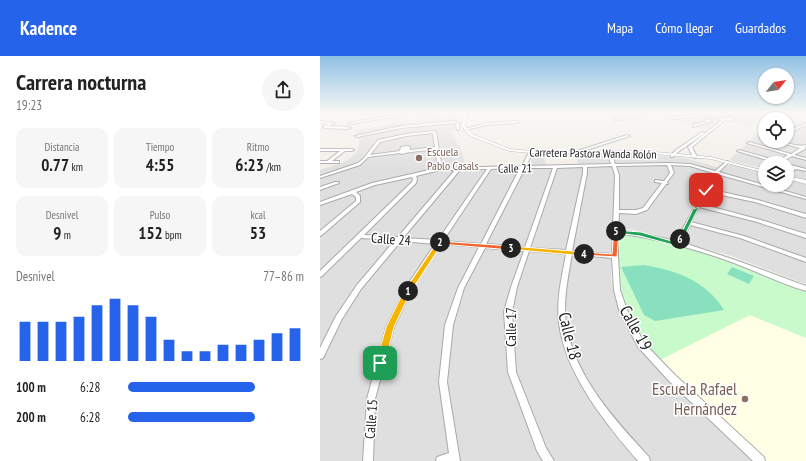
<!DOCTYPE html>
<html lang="es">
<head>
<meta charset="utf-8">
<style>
	:root { --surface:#fff; --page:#f6f6f6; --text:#222; --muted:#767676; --accent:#2563eb }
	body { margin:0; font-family:"PT Sans Narrow",sans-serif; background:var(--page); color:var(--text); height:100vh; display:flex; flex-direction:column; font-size:15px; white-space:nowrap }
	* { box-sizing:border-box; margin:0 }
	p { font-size:13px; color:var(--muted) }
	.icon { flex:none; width:22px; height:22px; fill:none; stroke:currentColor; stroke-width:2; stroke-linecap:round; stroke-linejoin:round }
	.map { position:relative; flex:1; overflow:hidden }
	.details { display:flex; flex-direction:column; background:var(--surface); width:320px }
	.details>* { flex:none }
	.needle { width:26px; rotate:60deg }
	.fabs { position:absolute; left:438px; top:12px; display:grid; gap:8px }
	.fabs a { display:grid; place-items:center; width:36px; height:36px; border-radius:50%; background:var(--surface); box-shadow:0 1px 3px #0004; font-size:20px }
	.pin { position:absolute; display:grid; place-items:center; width:34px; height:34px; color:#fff; margin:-17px; border-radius:8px; box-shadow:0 2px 6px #0006 }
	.km { position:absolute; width:20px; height:20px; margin:-10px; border-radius:50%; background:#222; color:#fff; font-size:11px; line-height:20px; text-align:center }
	.round { display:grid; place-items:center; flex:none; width:42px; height:42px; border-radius:21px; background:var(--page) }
	.overview { display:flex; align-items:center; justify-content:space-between; height:68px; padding:0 16px }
	h1 { font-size:22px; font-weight:600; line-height:30px }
	.stats { display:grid; grid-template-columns:repeat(3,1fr); gap:6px; height:68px; padding:4px 16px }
	.stats div { display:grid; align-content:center; border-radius:10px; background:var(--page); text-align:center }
	.stats b { font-size:17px; font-weight:600 }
	.stats small { font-size:11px; font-weight:400 }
	.stats p { font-size:11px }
	.chart { height:112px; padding:8px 16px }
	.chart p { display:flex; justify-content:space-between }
	.chart svg { width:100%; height:72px; margin-top:4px; stroke:var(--accent); stroke-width:6 }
	ul { padding:0 16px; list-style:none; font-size:13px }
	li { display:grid; grid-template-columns:64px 48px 1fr; align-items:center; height:30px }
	li i { height:10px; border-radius:5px; background:var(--accent) }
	header { display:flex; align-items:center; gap:24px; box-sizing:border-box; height:56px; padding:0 20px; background:var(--accent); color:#fff }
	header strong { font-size:19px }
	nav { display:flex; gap:22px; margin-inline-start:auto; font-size:14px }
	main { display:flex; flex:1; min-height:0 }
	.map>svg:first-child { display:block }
	.residential { fill:#e0dfdf }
	.education { fill:#ffffe5 }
	.park { fill:#c8facc }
	.pitch { fill:#88e0be }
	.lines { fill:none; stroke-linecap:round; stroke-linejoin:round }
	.minor-casing { stroke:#a9a9a9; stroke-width:2 }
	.tertiary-casing { stroke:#a9a9a9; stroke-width:1 }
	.minor { fill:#fff; fill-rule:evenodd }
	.tertiary { fill:#fff; fill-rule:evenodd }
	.split-1 { fill:#f5b400; stroke:#fff }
	.split-2 { fill:#f5b400; stroke:#fff }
	.split-3 { fill:#f0652b; stroke:#fff }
	.split-4 { fill:#f5b400; stroke:#fff }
	.split-5 { fill:#f0652b; stroke:#fff }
	.split-6 { fill:#22a559; stroke:#fff }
	.split-7 { fill:#22a559; stroke:#fff }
	.split-8 { fill:#22a559; stroke:#fff }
	.education-dot { fill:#8d6e63; stroke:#fff; stroke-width:1.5 }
	.labels { text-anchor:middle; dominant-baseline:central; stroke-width:3; stroke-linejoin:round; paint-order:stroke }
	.far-education-label { font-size:12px; fill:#785e54; stroke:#fff; text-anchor:start }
	.far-street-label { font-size:12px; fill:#222; stroke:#fff }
	.street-label { font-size:14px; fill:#222; stroke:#fff }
	.near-street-label { font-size:17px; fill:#222; stroke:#fff }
	.near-education-label { font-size:17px; fill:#785e54; stroke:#fff; text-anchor:end }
</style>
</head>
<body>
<header>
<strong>Kadence</strong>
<nav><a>Mapa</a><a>Cómo llegar</a><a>Guardados</a></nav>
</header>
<main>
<section class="details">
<div class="overview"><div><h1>Carrera nocturna</h1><p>19:23</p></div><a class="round"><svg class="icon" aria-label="share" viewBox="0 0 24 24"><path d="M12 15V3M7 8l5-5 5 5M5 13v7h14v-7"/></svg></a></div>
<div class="stats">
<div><p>Distancia</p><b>0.77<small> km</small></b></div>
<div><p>Tiempo</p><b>4:55</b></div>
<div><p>Ritmo</p><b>6:23<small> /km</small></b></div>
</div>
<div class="stats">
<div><p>Desnivel</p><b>9<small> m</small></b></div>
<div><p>Pulso</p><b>152<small> bpm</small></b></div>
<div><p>kcal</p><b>53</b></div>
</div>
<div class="chart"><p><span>Desnivel</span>77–86 m</p>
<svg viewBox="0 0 160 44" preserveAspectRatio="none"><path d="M5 44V20M15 44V20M25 44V20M35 44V17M45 44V10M55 44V6M65 44V10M75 44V17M85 44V31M95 44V38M105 44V38M115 44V34M125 44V34M135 44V31M145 44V27M155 44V24"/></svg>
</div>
<ul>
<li><b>100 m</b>6:28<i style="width:72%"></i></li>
<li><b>200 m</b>6:28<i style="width:72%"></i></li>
</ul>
</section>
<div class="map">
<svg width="486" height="405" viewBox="0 0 486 405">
	<rect width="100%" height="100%" fill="#f2efe9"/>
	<g class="residential">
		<path d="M273 56H452L455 57 439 62 429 71 401 64 385 74 330 57 293 63Z"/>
		<path d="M136 62 140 74 130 75 140 92 144 104 139 115 207 114 215 97H225L224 103 228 113 259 112 255 96 314 97 365 102 404 113 410 108 445 117V129H467V123L486 128V228L409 199 310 173H292L291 224 297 249 320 293 350 327 432 405H0V114L25 106 36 97 40 86 36 79 38 74 90 64Z"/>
		<path d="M474 63 486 66V124L467 119V107H445V113L409 104 436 79 445 75V85H467V66Z"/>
	</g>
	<path class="education" d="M430 259 486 282V405H444L340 304Z"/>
	<path class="park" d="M299 178C361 184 429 213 486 236V282L430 259 340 304C327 288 314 271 306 252 298 232 299 200 299 178Z"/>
	<g class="pitch">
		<path d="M323 209C356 214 386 225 404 254L335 265 324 259 301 211Z"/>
		<path d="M412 211 434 220 429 228 407 218Z"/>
	</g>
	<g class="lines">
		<defs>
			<g id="minor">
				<path d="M102 56H126L86 59 30 68 28 67 86 57Z"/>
				<path d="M284 56H288L285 58 284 57Z"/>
				<path d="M330 56H337L295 65 293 64Z"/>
				<path d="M360 56H365L392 65 373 71V69L387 65 370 60 369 61 355 63V61L368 59Z"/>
				<path d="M378 56C387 56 395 62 403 62 407 62 409 61 413 62L414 64 412 65 405 64 372 91 377 101 375 102 373 101 368 91 369 90 402 64Z"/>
				<path d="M401 56C407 56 412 59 418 59 424 59 429 56 435 56L418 61Z"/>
				<path d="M0 65 15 67 9 70 29 71 31 72 29 73 5 72 3 71 4 70 9 68 0 67Z"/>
				<path d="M134 65 139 67V74H137L136 68 134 67 81 72 37 81 35 80 81 70Z"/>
				<path d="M197 65 199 66 198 67 166 69 146 74 144 73 166 67Z"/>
				<path d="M486 67V69L467 78V76Z"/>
				<path d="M114 75 116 76 122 112 202 110 209 96 211 95 213 96 206 110 291 108 287 95 289 94 291 95 295 108 348 107 370 108 395 115 407 105 409 106 399 116 486 141V143L397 118 389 133 438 144 486 158V162L435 146 387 136 381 148 441 164 486 178V182L437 166 379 151 371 166 424 180 486 202V206L420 182 370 169 361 186 418 205 486 230V235C462 228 438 216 414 207 376 193 339 183 298 177V200L300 234 307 254 324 287 355 319 444 401 445 405H433L349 325 318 291 299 254 294 234 292 202 252 198C248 221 243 245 246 268 255 321 294 363 329 401L330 405H318C286 368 245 318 239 267 236 244 242 220 246 198L209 195 197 231 192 256 196 316 226 392 234 405H223L217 395 188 316 184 256 191 231 204 195 165 192 144 232 133 269 127 326 140 405H116L117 401 129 397 119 326 125 269 138 232 159 191 121 188 94 228 74 271 55 343 53 405H43L47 343 66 271 88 228 115 188 81 185 41 233 22 263 3 302 0 303V292L16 260 37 229 75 184 41 182 2 220 0 221V215L92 126 93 123 92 121 55 129 36 136 40 140V146L2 179 0 180V175L36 145V141L32 138 0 149V146L52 127 118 112 115 93C105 95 90 95 82 98L80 97 48 101 40 109 0 122V120L38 107 43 103 58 84 86 78ZM113 77 115 91 90 94V91L88 90 81 91 80 95 50 99 60 86 86 80ZM347 109 350 117 344 125 335 124V126L342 127 323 152 316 154H299V119L296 110ZM351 109 370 110 393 117 356 185 320 177 298 174 299 157 316 158 327 154 346 128H348L347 126 354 117ZM292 110 295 119 292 198 252 195 267 117V111ZM263 111V117L246 194 210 192 237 112ZM200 112 161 188 123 185 171 113ZM205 112H233L205 191 166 188ZM167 113 118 184 83 182 140 114ZM120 114H135L78 181 44 179 96 127 97 123 96 120Z"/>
				<path d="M382 76 385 77 358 96 353 101H351V99L356 94Z"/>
				<path d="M307 79 310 80 260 96 257 95Z"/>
				<path d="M440 80 445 81V83L440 82Z"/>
				<path d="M454 85C463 85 479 92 486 89L485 93 474 99 486 102V104L472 100 462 106 463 107H457L417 95 419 94 458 105 468 99 427 87 429 86 471 98 480 92Z"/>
				<path d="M0 93H32L34 94 32 95H25L12 105H19V107H0V105H7L20 95H0Z"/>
				<path d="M467 108 486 113V115L476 113 467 119V116L473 112 467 110Z"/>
				<path d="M15 126H19V127L0 134V131Z"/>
			</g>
			<g id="tertiary">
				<path d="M144 56H148L145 69 152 78 190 93 211 95H324L391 101 445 115V117L391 103 324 97H211L189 95 150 80 141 69Z"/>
				<path d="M467 120 486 124V128L467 123Z"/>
			</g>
		</defs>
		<use href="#minor" class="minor-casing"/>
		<use href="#tertiary" class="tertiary-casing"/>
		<use href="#minor" class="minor"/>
		<use href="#tertiary" class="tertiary"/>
	</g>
	<linearGradient id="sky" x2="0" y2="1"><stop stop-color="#8fc0e4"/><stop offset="0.5" stop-color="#f9f8f5"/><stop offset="1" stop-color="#f9f8f5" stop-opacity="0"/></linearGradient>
	<rect width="486" height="113" fill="url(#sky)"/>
	<path class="split-1" d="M88 233 91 235 74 271 65 307 64 310H57L56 307 66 271 84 235Z"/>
	<path class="split-2" d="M118 185 123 186 90 237H85V234Z"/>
	<path class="split-3" d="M118 185 191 190 194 192 191 194 120 188H118Z"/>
	<path class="split-4" d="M191 190 264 196 267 198 264 200 188 193 187 192Z"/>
	<path class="split-5" d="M294 174 299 175 297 201 262 199V196H264L292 198Z"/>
	<path class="split-6" d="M294 174 321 176 355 186 358 182 363 183 357 190 320 180 296 177H294Z"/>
	<path class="split-7" d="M376 150 379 151 363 183 358 184 374 151Z"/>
	<path class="split-8" d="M386 132 388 134 379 151 374 153 383 134Z"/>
	<g class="education-dot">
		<circle cx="99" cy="102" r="4"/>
		<circle cx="425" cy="343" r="4"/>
	</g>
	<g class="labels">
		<g class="far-education-label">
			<text x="107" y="95">Escuela<tspan x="107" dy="14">Pablo Casals</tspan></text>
		</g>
		<g class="far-street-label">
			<text transform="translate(273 97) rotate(1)">Carretera Pastora Wanda Rolón</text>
			<text transform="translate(195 112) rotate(-1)">Calle 21</text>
		</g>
		<g class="street-label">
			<text transform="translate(71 183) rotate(4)">Calle 24</text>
			<text transform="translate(191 271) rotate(-90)">Calle 17</text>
			<text transform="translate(51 363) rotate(-86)">Calle 15</text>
		</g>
		<g class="near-street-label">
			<text transform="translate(316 272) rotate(61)">Calle 19</text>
			<text transform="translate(250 280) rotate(76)">Calle 18</text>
		</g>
		<g class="near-education-label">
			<text x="417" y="333">Escuela Rafael<tspan x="417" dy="20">Hernández</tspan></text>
		</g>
	</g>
</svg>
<div class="fabs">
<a><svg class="needle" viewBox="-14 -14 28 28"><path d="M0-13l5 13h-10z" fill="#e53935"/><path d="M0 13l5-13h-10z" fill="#767676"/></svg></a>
<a><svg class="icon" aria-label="locate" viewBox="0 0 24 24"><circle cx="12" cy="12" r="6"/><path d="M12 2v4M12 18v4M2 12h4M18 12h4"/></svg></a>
<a><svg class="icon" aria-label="layers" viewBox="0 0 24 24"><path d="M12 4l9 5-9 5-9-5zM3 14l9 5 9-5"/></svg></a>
</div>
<div class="pin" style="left:60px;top:307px;background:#1e9e55"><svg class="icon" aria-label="arrive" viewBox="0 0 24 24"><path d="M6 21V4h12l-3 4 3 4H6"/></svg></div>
<div class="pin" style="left:386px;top:134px;background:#d93025"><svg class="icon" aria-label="check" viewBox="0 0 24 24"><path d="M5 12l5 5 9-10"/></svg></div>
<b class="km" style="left:88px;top:235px">1</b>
<b class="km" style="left:120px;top:186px">2</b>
<b class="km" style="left:191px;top:192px">3</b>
<b class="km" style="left:264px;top:198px">4</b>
<b class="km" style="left:296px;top:175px">5</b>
<b class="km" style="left:360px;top:183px">6</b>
</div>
</main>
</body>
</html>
